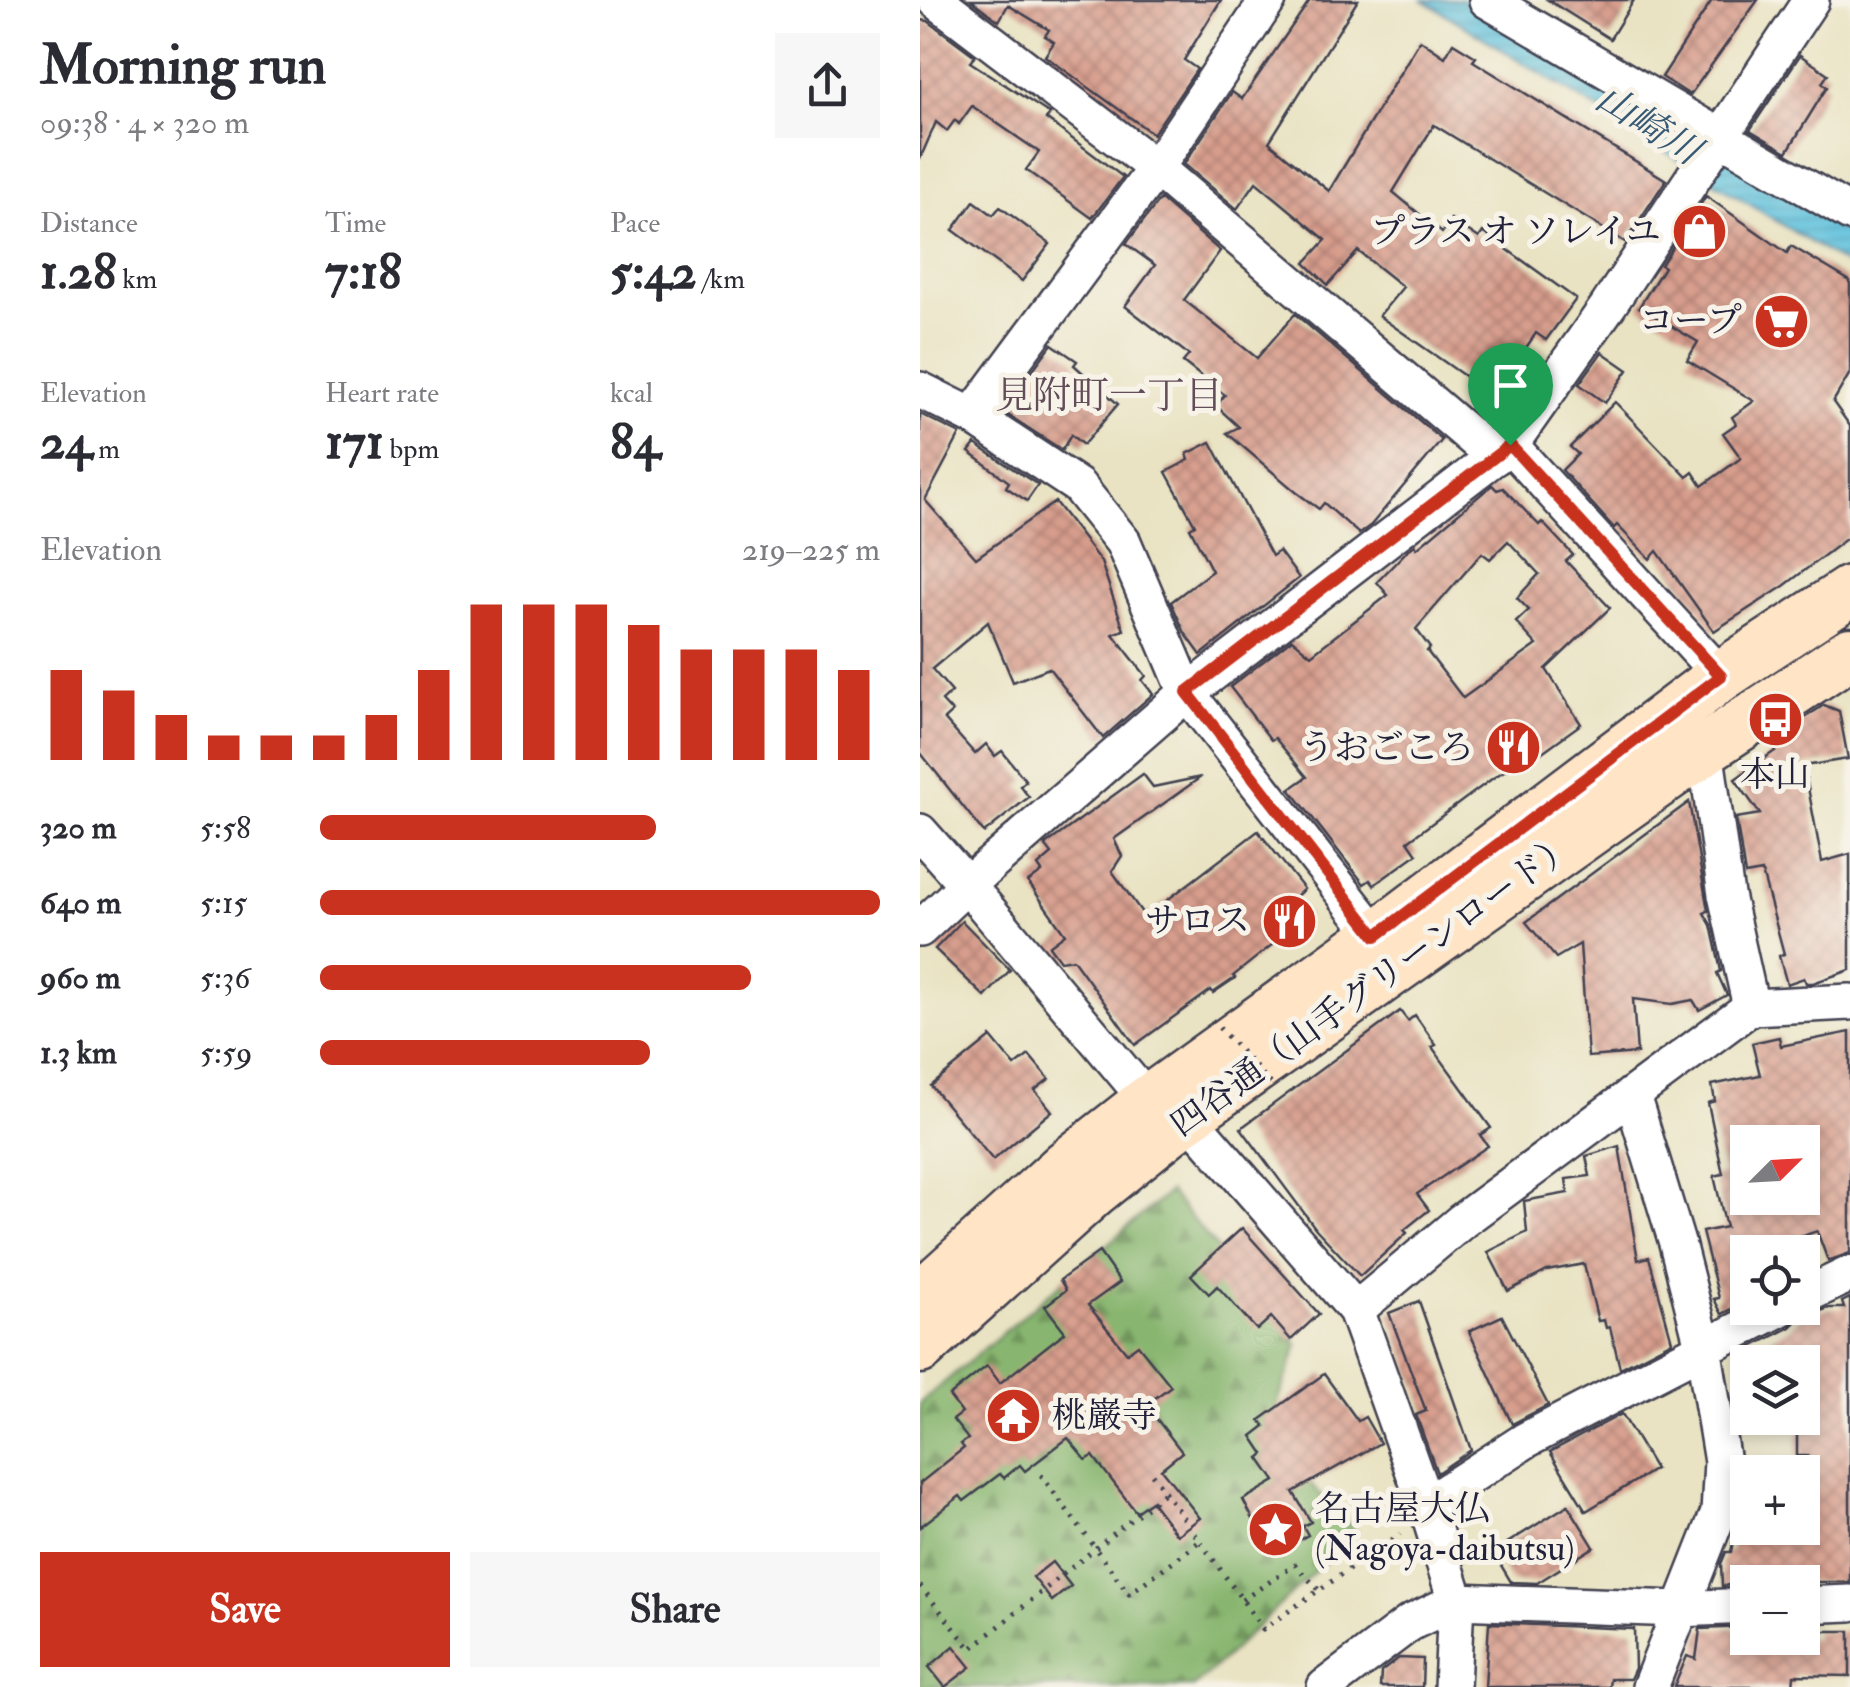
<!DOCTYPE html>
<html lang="en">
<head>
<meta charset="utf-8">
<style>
	:root { --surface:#fff; --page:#f7f7f7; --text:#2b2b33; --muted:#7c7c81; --accent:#c8321e }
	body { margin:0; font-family:"IM FELL Double Pica","Noto Serif JP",serif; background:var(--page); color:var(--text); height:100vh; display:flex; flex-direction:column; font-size:38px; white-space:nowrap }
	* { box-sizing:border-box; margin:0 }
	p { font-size:32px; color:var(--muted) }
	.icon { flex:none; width:55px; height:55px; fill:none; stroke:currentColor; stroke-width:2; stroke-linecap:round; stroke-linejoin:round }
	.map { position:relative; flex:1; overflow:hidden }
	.panel { display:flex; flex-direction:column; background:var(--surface); width:920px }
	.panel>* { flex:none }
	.needle { width:65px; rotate:66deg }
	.controls { position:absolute; left:810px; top:1125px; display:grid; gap:20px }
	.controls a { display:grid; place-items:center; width:90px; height:90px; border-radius:0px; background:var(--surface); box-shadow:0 5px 15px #0003; font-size:50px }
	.pin { position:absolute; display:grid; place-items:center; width:85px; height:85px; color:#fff; margin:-102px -42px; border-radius:50% 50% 50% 0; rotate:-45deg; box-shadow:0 0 10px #0007 }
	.pin .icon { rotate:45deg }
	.round { display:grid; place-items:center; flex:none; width:105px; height:105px; border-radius:0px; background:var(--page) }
	.summary { display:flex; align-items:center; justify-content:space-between; height:170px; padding:0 40px }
	h1 { font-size:55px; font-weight:800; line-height:75px }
	.metrics { display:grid; grid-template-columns:repeat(3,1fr); gap:15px; height:170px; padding:10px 40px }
	.metrics div { display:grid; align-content:center }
	.metrics b { font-size:50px; font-weight:800 }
	.metrics small { font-size:28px; font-weight:400 }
	.metrics p { font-size:28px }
	.chart { height:280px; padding:20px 40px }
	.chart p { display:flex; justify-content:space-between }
	.chart svg { width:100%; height:180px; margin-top:10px; stroke:var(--accent); stroke-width:6 }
	.primary-button { display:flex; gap:20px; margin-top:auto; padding:20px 40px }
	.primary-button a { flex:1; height:115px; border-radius:0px; background:var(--accent); color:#fff; font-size:40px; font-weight:800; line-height:115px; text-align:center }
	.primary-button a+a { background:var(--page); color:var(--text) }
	ul { padding:0 40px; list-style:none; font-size:32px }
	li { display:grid; grid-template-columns:160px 120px 1fr; align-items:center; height:75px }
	li i { height:25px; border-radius:12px; background:var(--accent) }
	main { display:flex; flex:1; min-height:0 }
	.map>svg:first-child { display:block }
	.forest { fill:url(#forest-firs); stroke:#556c55; stroke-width:2.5 }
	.water { fill:url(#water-rules); stroke:#41728c; stroke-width:2.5 }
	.building { fill:url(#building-cross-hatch); fill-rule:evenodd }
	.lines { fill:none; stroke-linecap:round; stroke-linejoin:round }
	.street-casing { stroke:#403f4f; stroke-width:40 }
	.secondary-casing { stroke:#403f4f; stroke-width:55 }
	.path { stroke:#403f4f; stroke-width:5; stroke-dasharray:2.5 8; stroke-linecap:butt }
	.street { stroke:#fff; stroke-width:35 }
	.secondary { stroke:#ffe4c6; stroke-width:50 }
	.path-bridge { stroke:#403f4f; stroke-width:5; stroke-dasharray:2.5 8; stroke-linecap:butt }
	.route-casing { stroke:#fff; stroke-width:20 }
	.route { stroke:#c8321e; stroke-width:12 }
	.labels { text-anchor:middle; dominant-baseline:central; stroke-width:10; stroke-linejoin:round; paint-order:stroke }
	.poi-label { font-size:35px; fill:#22223b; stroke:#f7f3e8; text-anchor:end }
	.street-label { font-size:35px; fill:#22223b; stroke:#f7f3e8 }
	.water-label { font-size:38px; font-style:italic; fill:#385a74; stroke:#f7f3e8 }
	.neighbourhood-label { font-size:38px; fill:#624d58; stroke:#f7f3e8 }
</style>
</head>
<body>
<main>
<section class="panel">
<div class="summary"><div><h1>Morning run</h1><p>09:38 · 4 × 320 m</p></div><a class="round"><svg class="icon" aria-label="share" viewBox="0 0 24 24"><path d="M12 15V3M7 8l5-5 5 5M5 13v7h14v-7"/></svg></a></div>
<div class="metrics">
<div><p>Distance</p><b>1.28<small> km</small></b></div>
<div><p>Time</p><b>7:18</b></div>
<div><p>Pace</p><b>5:42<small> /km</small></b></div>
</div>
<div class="metrics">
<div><p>Elevation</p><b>24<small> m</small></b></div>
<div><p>Heart rate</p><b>171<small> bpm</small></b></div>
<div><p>kcal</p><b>84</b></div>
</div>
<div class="chart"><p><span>Elevation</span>219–225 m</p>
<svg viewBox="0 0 160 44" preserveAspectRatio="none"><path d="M5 44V22M15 44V27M25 44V33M35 44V38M45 44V38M55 44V38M65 44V33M75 44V22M85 44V6M95 44V6M105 44V6M115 44V11M125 44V17M135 44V17M145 44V17M155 44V22"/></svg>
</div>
<ul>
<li><b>320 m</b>5:58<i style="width:60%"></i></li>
<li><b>640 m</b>5:15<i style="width:100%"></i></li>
<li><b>960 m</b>5:36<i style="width:77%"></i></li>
<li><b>1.3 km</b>5:59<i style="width:59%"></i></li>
</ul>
<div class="primary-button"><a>Save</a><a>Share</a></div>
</section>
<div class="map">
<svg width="930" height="1687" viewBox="0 0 930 1687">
	<defs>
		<pattern id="forest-firs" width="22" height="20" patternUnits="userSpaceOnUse" patternTransform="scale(2.5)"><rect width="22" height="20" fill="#88b66f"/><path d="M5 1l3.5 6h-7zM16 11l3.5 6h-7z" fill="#6f945c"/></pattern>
		<pattern id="water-rules" width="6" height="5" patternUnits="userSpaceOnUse" patternTransform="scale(2.5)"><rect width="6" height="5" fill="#60c2de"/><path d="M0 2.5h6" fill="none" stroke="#53a6bf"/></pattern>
		<pattern id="building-cross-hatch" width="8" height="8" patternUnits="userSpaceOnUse" patternTransform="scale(2.5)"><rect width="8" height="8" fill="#d89e8d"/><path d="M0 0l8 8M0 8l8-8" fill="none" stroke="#af8074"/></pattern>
	</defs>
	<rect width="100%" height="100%" fill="#f7f3e8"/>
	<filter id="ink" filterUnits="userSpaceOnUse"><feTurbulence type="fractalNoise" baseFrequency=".01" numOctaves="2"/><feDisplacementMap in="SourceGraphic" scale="20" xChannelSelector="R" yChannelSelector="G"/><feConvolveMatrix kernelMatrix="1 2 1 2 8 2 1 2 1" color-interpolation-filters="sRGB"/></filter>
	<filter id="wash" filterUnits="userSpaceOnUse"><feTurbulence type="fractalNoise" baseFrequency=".0048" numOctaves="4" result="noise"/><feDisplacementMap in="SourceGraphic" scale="40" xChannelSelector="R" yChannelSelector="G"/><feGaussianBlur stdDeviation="2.25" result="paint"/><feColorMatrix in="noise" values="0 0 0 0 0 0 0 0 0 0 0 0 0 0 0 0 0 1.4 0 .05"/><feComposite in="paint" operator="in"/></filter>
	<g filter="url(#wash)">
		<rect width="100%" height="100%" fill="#e9e3c3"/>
		<path class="forest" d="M249 1192 378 1344 346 1436 436 1532 274 1687H0V1403Z"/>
		<path class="water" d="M503 0H547L804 151 930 232V267Z"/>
		<g id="blocks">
			<g class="building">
				<path d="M51 0H301L264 60 277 69 233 134 125 56 134 42 125 36 129 30 88 5 79 21Z"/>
				<path d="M390 0H438L349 142 409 191 500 40 525 57 533 43 556 57 553 61 746 180 705 242 514 125 473 192 522 233 531 219 559 238 563 232 656 299 626 340 616 333 573 396 459 316 483 287 438 251 408 285 385 263 406 240 336 182 317 209 264 164 312 92 322 99Z"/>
				<path d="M628 0H714L690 39Z"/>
				<path d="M792 0H838L770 95 742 77Z"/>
				<path d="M0 20 8 21 55 56 50 62 130 114 126 119 203 177 172 218 106 170 119 152 52 106 39 124 35 120 27 131 16 122 0 159Z"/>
				<path d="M880 55 908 74 902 83 907 87 867 152 830 130Z"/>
				<path d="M786 196 867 253 871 246 930 281V373L913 402 930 426V536L864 586 794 631 737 551 730 559 697 525 694 528 642 470 658 454 650 447 695 402 767 477 773 472 782 486 821 458 803 433 816 424 812 417 834 401 767 360 778 342 719 307 744 267 741 265Z"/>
				<path d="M240 199 300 251 264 300 337 358 375 314 522 440 451 525 439 534 404 503 399 509 376 492 307 433 319 427 296 406 305 395 263 362 269 355 205 306 235 265 206 244Z"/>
				<path d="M54 201 73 215 80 207 130 244 102 281 33 230Z"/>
				<path d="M132 344 157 361 154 365 198 404 163 445 151 435 142 450 82 411Z"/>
				<path d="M682 352 708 370 685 403 659 384Z"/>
				<path d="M0 414 40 434 5 500 56 558 135 502 181 562 204 630 193 634 226 676 222 680 233 694 183 738 129 668 93 682 68 622 12 669 32 692 22 701 32 712 24 719 55 754 66 744 75 756 82 751 106 781 100 786 109 797 64 833 0 752Z"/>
				<path d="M291 442 352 556 359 551 379 578 281 655 265 633 251 602 292 571 270 528 275 525 246 472 269 460 267 454Z"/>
				<path d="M55 444 118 485 107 501 86 487 89 482 49 452Z"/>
				<path d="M572 485 577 490 583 488 619 525 622 522 653 555 646 561 690 608 626 669 661 724 603 766 600 761 573 778 488 841 497 854 454 885 450 880 444 884 370 789 387 777 355 738 351 740 310 687 372 639 391 655 468 595 457 582 488 550 495 545 497 548ZM588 541 619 574 597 598 609 610 596 622 617 645 543 698 507 651 510 648 496 629 562 553 570 559Z"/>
				<path d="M904 705 919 711 928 759 884 766 902 862 930 854V970L893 983H886L884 978 867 984 859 956 864 954 842 872 825 875 816 818 840 814 815 779 865 744 859 735Z"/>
				<path d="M223 774 233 787 281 777 194 839 202 856 192 871 225 917 338 831 384 889 374 898 388 916 313 976 315 978 293 993 291 990 215 1045 153 959 140 961 129 946 145 934 108 882 122 872 118 866 132 854 125 845Z"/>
				<path d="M769 802 788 911 784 913 791 925 801 971 797 973 807 995 779 1010 773 1000 752 1004 713 999 717 1053 668 1057 660 944 636 958 606 922Z"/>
				<path d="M42 921 90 970 65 997 15 949Z"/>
				<path d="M480 1011 488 1021 495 1015 516 1045 512 1047 571 1128 560 1135 568 1146 497 1194 509 1210 484 1230 487 1233 440 1276 396 1229 321 1128Z"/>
				<path d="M930 1032V1253L908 1261 897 1231 856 1245 857 1252H824L828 1259V1301L802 1314 794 1299 799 1298 782 1232 806 1227 794 1176 803 1174 788 1103 795 1101 792 1085 840 1075 832 1043 859 1037 861 1046ZM828 1142H882V1198H828Z"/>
				<path d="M71 1037 95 1066 109 1055 129 1079 115 1090 132 1111 73 1160 11 1086Z"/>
				<path d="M699 1146 718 1260 729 1257 752 1341 700 1368 690 1327 686 1328 684 1320 678 1321 664 1264 627 1271 588 1291 568 1252 607 1232 604 1201 648 1193 646 1179 670 1176 666 1156Z"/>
				<path d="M322 1228 399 1314 371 1340 351 1317 337 1330 297 1286 289 1294 271 1275Z"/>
				<path d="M179 1252 200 1282 168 1305 207 1353 218 1345 251 1386 226 1405 262 1452 241 1469 280 1518 257 1535 231 1501 216 1512 173 1456 166 1460 148 1438 105 1471 100 1465 84 1478 80 1474 44 1501 40 1496 0 1527V1483L44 1448 41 1444 48 1439 33 1420 42 1413 29 1396 67 1366 80 1383 145 1332 125 1306 146 1290 140 1280Z"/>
				<path d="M930 1298V1582H828L802 1586 801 1564 806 1552H811L816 1528H882V1510H888V1456H877V1418H882V1362L828 1364 822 1352 871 1327 880 1318 909 1308H924L922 1302Z"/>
				<path d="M499 1301 551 1450 517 1473 496 1415 506 1411 469 1313Z"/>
				<path d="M582 1316 628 1405 592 1424 549 1331Z"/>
				<path d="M404 1374 438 1421 445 1417 460 1443 373 1492 391 1522 383 1526 388 1535 352 1555 323 1500 355 1481 339 1458 344 1454 332 1436 345 1426 340 1420Z"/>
				<path d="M702 1414 735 1469 666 1511 630 1452Z"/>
				<path d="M648 1505 674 1547 617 1583 591 1582 573 1552Z"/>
				<path d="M132 1562 151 1586 132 1601 113 1577Z"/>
				<path d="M569 1623 714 1629 715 1668 710 1679H690L689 1687H565Z"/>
				<path d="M828 1627V1638H895V1631H930V1676L874 1675 873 1687H754L767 1656 776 1659 780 1629Z"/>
				<path d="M34 1646 51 1667 25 1687 9 1667Z"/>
				<path d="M479 1658 503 1659 502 1687H460L461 1672Z"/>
			</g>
		</g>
	</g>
	<g filter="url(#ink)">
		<use href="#blocks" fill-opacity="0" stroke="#403f4f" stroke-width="2.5"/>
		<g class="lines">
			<defs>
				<g id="street">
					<path d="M16 0 236 168 575 457"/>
					<path d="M567 0 930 213"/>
					<path d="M0 390 52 416 158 486 203 542 267 693 457 936"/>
					<path d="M52 416 236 168 348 0"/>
					<path d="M590 445 801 676"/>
					<path d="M785 749 806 895 831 1007"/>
					<path d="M0 832 47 885 267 693 590 445 688 306 891 0"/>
					<path d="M0 929 47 885 228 1101"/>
					<path d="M712 1095 757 1243 783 1346 802 1462 799 1512 730 1687"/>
					<path d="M267 1116 436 1310 509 1514 536 1601 532 1687"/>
					<path d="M882 1297 930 1274"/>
					<path d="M436 1310 542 1221 831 1007 930 1002"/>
					<path d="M506 1505 606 1440 861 1308"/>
					<path d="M882 1605 930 1603"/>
					<path d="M405 1687 490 1623 536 1601 759 1609 828 1606"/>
				</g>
				<g id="secondary">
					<path d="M0 1297 145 1166 228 1101 457 936 801 676 930 591"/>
					<path d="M0 1348 174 1191 267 1116 785 749 930 653"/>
				</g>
			</defs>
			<use href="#street" class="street-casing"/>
			<use href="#secondary" class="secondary-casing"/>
			<g class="path">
				<path d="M232 1474 343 1629 480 1534"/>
				<path d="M121 1475 209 1594 280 1541"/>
				<path d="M0 1586 51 1649 245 1492"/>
				<path d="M322 1600 375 1565 398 1589"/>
			</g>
			<use href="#street" class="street"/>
			<use href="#secondary" class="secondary"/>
			<path class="path-bridge" d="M292 1020 355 1088"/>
		</g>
	</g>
	<g class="lines" filter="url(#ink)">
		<defs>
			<path id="route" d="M590 445 801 676 456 936 267 692Z"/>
		</defs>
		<use href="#route" class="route-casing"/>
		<use href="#route" class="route"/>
	</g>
	<defs>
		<symbol id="shop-disc" viewBox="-11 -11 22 22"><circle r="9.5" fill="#c8321e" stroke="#f7f3e8"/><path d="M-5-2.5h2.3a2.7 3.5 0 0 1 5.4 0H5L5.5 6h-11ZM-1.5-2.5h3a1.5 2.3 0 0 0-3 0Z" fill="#fff"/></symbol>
		<symbol id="supermarket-disc" viewBox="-11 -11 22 22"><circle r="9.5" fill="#c8321e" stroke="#f7f3e8"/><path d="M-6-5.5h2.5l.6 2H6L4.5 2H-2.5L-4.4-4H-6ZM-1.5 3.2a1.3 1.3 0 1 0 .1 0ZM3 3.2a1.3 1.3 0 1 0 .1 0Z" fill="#fff"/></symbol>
		<symbol id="bus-disc" viewBox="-11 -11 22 22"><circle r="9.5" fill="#c8321e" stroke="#f7f3e8"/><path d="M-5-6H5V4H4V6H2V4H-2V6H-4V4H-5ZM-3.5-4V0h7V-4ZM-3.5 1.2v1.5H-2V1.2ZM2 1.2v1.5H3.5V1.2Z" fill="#fff"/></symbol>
		<symbol id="restaurant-disc" viewBox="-11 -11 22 22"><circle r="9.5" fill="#c8321e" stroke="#f7f3e8"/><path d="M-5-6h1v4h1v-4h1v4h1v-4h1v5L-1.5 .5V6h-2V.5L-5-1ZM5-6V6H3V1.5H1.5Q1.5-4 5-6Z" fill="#fff"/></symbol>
		<symbol id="temple-disc" viewBox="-11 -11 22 22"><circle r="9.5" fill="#c8321e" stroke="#f7f3e8"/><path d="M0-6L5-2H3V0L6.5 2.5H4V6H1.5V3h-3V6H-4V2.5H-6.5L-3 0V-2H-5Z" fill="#fff"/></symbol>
		<symbol id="sight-disc" viewBox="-11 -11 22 22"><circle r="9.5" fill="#c8321e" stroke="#f7f3e8"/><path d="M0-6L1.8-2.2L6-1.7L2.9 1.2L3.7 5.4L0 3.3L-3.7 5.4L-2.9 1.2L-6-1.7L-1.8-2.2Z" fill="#fff"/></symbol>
	</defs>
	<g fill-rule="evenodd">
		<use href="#shop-disc" x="748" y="200" width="63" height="63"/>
		<use href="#supermarket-disc" x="830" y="290" width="63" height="63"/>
		<use href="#bus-disc" x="824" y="688" width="63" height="63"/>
		<use href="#restaurant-disc" x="562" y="716" width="63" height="63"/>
		<use href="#restaurant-disc" x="338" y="890" width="63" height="63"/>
		<use href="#temple-disc" x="62" y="1384" width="63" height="63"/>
		<use href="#sight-disc" x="324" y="1498" width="63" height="63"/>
	</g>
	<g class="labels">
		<g class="poi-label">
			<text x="741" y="232">プラス オ ソレイユ</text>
			<text x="822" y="321">コープ</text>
			<text x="554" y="748">うおごころ</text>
			<text x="855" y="775" text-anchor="middle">本山</text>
			<text x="330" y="921">サロス</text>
			<text x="132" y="1416" text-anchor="start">桃巌寺</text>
			<text x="395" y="1509" text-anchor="start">名古屋大仏<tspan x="395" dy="40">(Nagoya-daibutsu)</tspan></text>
		</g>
		<g class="street-label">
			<text transform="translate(453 985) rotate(-36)">四谷通（山手グリーンロード）</text>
		</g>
		<g class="water-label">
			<text transform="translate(728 125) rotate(32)">山崎川</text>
		</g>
		<g class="neighbourhood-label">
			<text x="189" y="396">見附町一丁目</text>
		</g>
	</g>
</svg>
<div class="controls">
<a><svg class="needle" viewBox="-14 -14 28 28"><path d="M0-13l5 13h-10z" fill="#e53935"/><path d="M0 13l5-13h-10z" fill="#7c7c81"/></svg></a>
<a><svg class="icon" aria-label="locate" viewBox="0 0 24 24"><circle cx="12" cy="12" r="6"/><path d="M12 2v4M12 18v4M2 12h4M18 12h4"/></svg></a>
<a><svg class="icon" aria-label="layers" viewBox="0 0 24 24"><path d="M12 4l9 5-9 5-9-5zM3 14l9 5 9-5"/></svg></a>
<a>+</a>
<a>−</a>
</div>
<div class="pin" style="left:590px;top:445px;background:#1e9e55"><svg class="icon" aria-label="arrive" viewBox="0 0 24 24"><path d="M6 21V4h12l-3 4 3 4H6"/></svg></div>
</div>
</main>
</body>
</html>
